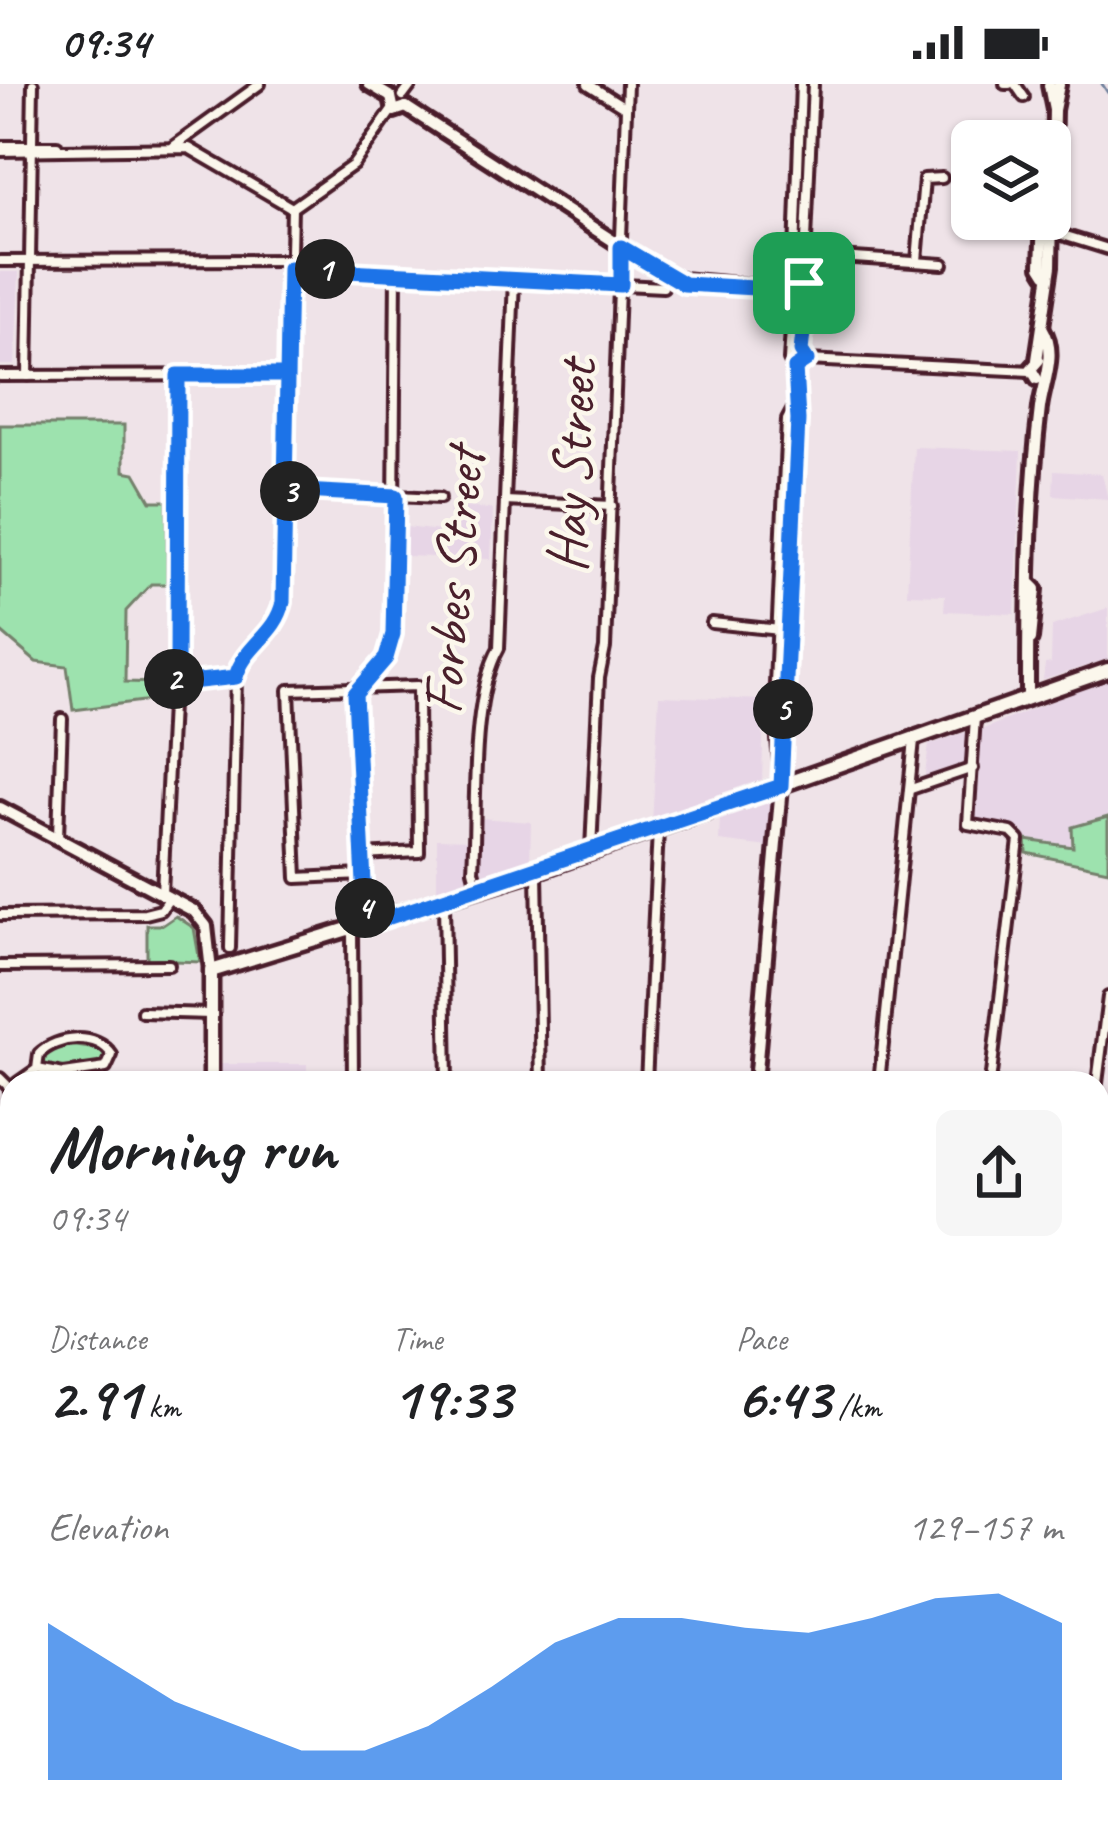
<!DOCTYPE html>
<html lang="en">
<head>
<meta charset="utf-8">
<style>
	:root { --surface:#fff; --page:#f6f6f6; --text:#202124; --muted:#757577; --accent:#1a73e8 }
	body { margin:0; font-family:Caveat,sans-serif; background:var(--page); color:var(--text); height:100vh; display:flex; flex-direction:column; font-size:45px; white-space:nowrap }
	* { box-sizing:border-box; margin:0 }
	p { font-size:39px; color:var(--muted) }
	.icon { flex:none; width:66px; height:66px; fill:none; stroke:currentColor; stroke-width:2; stroke-linecap:round; stroke-linejoin:round }
	.map { position:relative; flex:1; overflow:hidden }
	.drawer { position:absolute; left:0px; top:987px; width:1110px; height:771px; display:flex; flex-direction:column; background:var(--surface); border-radius:36px 36px 0 0; box-shadow:0 3px 9px #0004 }
	.drawer>* { flex:none }
	.controls { position:absolute; left:951px; top:36px; display:grid; gap:24px }
	.controls a { display:grid; place-items:center; width:120px; height:120px; border-radius:18px; background:var(--surface); box-shadow:0 3px 9px #0004; font-size:60px }
	.pin { position:absolute; display:grid; place-items:center; width:102px; height:102px; color:#fff; margin:-51px; border-radius:24px; box-shadow:0 6px 18px #0006 }
	.km { position:absolute; width:60px; height:60px; margin:-30px; border-radius:50%; background:#222; color:#fff; font-size:33px; line-height:60px; text-align:center }
	.round { display:grid; place-items:center; flex:none; width:126px; height:126px; border-radius:18px; background:var(--page) }
	.summary { display:flex; align-items:center; justify-content:space-between; height:204px; padding:0 48px }
	h1 { font-size:66px; font-weight:700; line-height:90px }
	.figures { display:grid; grid-template-columns:repeat(3,1fr); gap:18px; height:204px; padding:12px 48px }
	.figures div { display:grid; align-content:center }
	.figures b { font-size:60px; font-weight:700 }
	.figures small { font-size:33px; font-weight:400 }
	.figures p { font-size:33px }
	.chart { height:336px; padding:24px 48px }
	.chart p { display:flex; justify-content:space-between }
	.chart svg { width:100%; height:216px; margin-top:12px; fill:var(--accent); opacity:.7 }
	.status { display:flex; justify-content:space-between; align-items:center; height:84px; padding:0 60px; background:var(--surface); direction:ltr }
	.status svg { height:33px; fill:currentColor }
	.map>svg:first-child { display:block }
	.built { fill:#e7d5e6 }
	.green { fill:#9de2ae; stroke:#74806c; stroke-width:3 }
	.lines { fill:none; stroke-linecap:round; stroke-linejoin:round }
	.stream { stroke:#70819c; stroke-width:3 }
	.street-casing { stroke:#4a1f2b; stroke-width:16 }
	.secondary-casing { stroke:#4a1f2b; stroke-width:20 }
	.primary-casing { stroke:#4a1f2b; stroke-width:21 }
	.highway-casing { stroke:#4a1f2b; stroke-width:22 }
	.street { stroke:#fbf7ec; stroke-width:8 }
	.secondary { stroke:#fbf7ec; stroke-width:10 }
	.primary { stroke:#fbf7ec; stroke-width:12 }
	.highway { stroke:#fbf7ec; stroke-width:14 }
	.route-casing { stroke:#fff; stroke-width:24 }
	.route { stroke:#1a73e8; stroke-width:15 }
	.labels { text-anchor:middle; dominant-baseline:central; stroke-width:9; stroke-linejoin:round; paint-order:stroke }
	.street-label { font-size:57px; fill:#4a1f2b; stroke:#fbf7ec }
</style>
</head>
<body>
<div class="status"><b>09:34</b><svg viewBox="0 0 49 12"><path d="M0 12V9h3v3zM5 12V6h3v6zM10 12V3h3v9zM15 12V0h3v12zM26 1h20v11H26zM47 4h2v5h-2z"/></svg></div>
<div class="map">
<svg width="1108" height="1757" viewBox="0 0 1108 1757">
	<rect width="100%" height="100%" fill="#efe3e8"/>
	<filter id="ink" filterUnits="userSpaceOnUse"><feTurbulence type="fractalNoise" baseFrequency=".00833" numOctaves="2"/><feDisplacementMap in="SourceGraphic" scale="24" xChannelSelector="R" yChannelSelector="G"/><feConvolveMatrix kernelMatrix="1 2 1 2 8 2 1 2 1" color-interpolation-filters="sRGB"/></filter>
	<g filter="url(#ink)">
		<g class="built">
			<path d="M0 188H19L15 281H0Z"/>
			<path d="M914 363 1021 367 1015 530 944 527 945 511 907 510Z"/>
			<path d="M1054 387 1102 390 1108 415 1053 411Z"/>
			<path d="M450 423 493 425 491 475 405 472 406 443 449 448Z"/>
			<path d="M1108 524V575L1043 596 1045 580 1051 579 1052 542Z"/>
			<path d="M1108 594V733L1073 743V763L1029 758 1022 746 978 740 971 730 981 646Z"/>
			<path d="M659 612 764 616 762 702 652 740Z"/>
			<path d="M974 645 970 681 924 697 929 661Z"/>
			<path d="M771 717 768 763 719 757 720 734Z"/>
			<path d="M480 734 531 738 530 782 437 812V755L470 756Z"/>
			<rect x="221" y="980" width="86" height="19"/>
		</g>
		<g class="green">
			<path d="M0 341H124V387L135 389 151 417H167V500H151L126 527 125 598 161 599 159 615 73 626 67 582 36 578 0 547Z"/>
			<path d="M1108 733V786L1027 769 1026 756 1073 763 1072 743Z"/>
			<path d="M176 832 194 844 200 878 147 876V841H163Z"/>
			<path d="M69 961 104 966 106 976 100 984 64 988 42 982 48 967Z"/>
		</g>
		<g class="lines">
			<g class="stream">
				<path d="M1102 0 1108 9"/>
				<path d="M187 1757 191 1746"/>
			</g>
			<defs>
				<g id="street">
					<path d="M588 0 626 24"/>
					<path d="M1005 0H1009"/>
					<path d="M1015 0 1024 13"/>
					<path d="M403 12 412 0"/>
					<path d="M0 62H57"/>
					<path d="M174 62 260 0"/>
					<path d="M0 67 189 64 292 124"/>
					<path d="M292 124 353 81 392 26"/>
					<path d="M1050 147 1108 165"/>
					<path d="M795 170 943 180"/>
					<path d="M0 177 289 176"/>
					<path d="M917 177 924 95 942 94"/>
					<path d="M289 184 663 203"/>
					<path d="M794 199 801 0"/>
					<path d="M801 267 813 0"/>
					<path d="M807 276 1031 287"/>
					<path d="M179 291 177 586 172 600 236 593"/>
					<path d="M0 292 287 291"/>
					<path d="M28 292 33 0"/>
					<path d="M285 407 440 414"/>
					<path d="M505 417 612 422"/>
					<path d="M712 539 780 546"/>
					<path d="M975 633 968 740 1011 748 1019 756 990 999"/>
					<path d="M781 700 798 336 795 284 789 276 794 199"/>
					<path d="M781 700 774 622 787 336 793 325"/>
					<path d="M911 705 973 684"/>
					<path d="M58 753 62 635"/>
					<path d="M591 766 599 594 605 564 627 0"/>
					<path d="M362 771 419 768 418 602 289 606 297 794 363 791"/>
					<path d="M537 789 541 999"/>
					<path d="M478 805 473 786C477 724 469 617 499 564L514 195"/>
					<path d="M162 809 172 600"/>
					<path d="M444 817 447 999"/>
					<path d="M0 831 145 830 161 826 169 815"/>
					<path d="M366 841 355 611 386 573 393 550 396 188"/>
					<path d="M352 846 353 999"/>
					<path d="M230 864 236 593C244 562 276 551 283 518L292 124"/>
					<path d="M0 882 169 881"/>
					<path d="M142 928 211 930"/>
					<path d="M0 994 10 1004 11 1106"/>
					<path d="M17 999 37 985 39 970C57 952 97 948 112 971L106 984 64 990 37 985"/>
					<path d="M646 999 658 746"/>
					<path d="M879 999 914 656"/>
					<path d="M1097 999 1108 913"/>
					<path d="M0 1106H12"/>
					<path d="M1098 1111 1108 1112"/>
					<path d="M1098 1544 1108 1590"/>
					<path d="M242 1757 249 1746"/>
					<path d="M369 1757 376 1746"/>
					<path d="M496 1757 503 1746"/>
					<path d="M627 1757 634 1746"/>
					<path d="M892 1757 898 1746"/>
					<path d="M1017 1757 1018 1746"/>
				</g>
				<g id="secondary">
					<path d="M369 0 391 13"/>
					<path d="M1049 1 1054 26"/>
					<path d="M391 13 394 27 406 23"/>
					<path d="M406 23 672 195 790 206"/>
					<path d="M1043 135 1041 182 1046 190"/>
					<path d="M1037 276 1051 182 1054 26 1059 1"/>
					<path d="M1037 295 1031 285 1039 276"/>
					<path d="M1031 555 1036 505 1031 500"/>
					<path d="M1028 614C1028 518 1028 422 1040 324 1043 299 1058 269 1043 245"/>
					<path d="M0 724 194 827 206 842 211 887"/>
					<path d="M755 999 781 702"/>
					<path d="M0 1328 12 1322"/>
					<path d="M0 1662 12 1667"/>
					<path d="M210 1746 230 1757"/>
					<path d="M759 1757 766 1746"/>
				</g>
				<g id="primary">
					<path d="M211 999V887L537 787 1108 586"/>
					<path d="M54 1757 59 1746"/>
				</g>
				<g id="highway">
					<path d="M0 1494 12 1487"/>
					<path d="M1098 1633 1108 1632"/>
				</g>
			</defs>
			<use href="#street" class="street-casing"/>
			<use href="#secondary" class="secondary-casing"/>
			<use href="#primary" class="primary-casing"/>
			<use href="#highway" class="highway-casing"/>
			<use href="#street" class="street"/>
			<use href="#secondary" class="secondary"/>
			<use href="#primary" class="primary"/>
			<use href="#highway" class="highway"/>
		</g>
	</g>
	<g class="lines" filter="url(#ink)">
		<defs>
			<path id="route" d="M804 199H794L790 206 684 200 621 163V201L289 184 283 518C276 551 244 562 236 593L172 600 177 586 178 291H287L285 406 396 412 393 550 386 574 355 610 366 841 781 702 798 336 795 284 807 276 801 267 808 206 804 199"/>
		</defs>
		<use href="#route" class="route-casing"/>
		<use href="#route" class="route"/>
	</g>
	<g class="labels">
		<g class="street-label">
			<text transform="translate(571 382) rotate(-87)">Hay Street</text>
			<text transform="translate(453 497) rotate(-85)">Forbes Street</text>
		</g>
	</g>
</svg>
<div class="controls">
<a><svg class="icon" aria-label="layers" viewBox="0 0 24 24"><path d="M12 4l9 5-9 5-9-5zM3 14l9 5 9-5"/></svg></a>
</div>
<div class="pin" style="left:804px;top:199px;background:#1e9e55"><svg class="icon" aria-label="arrive" viewBox="0 0 24 24"><path d="M6 21V4h12l-3 4 3 4H6"/></svg></div>
<b class="km" style="left:325px;top:185px">1</b>
<b class="km" style="left:174px;top:595px">2</b>
<b class="km" style="left:290px;top:407px">3</b>
<b class="km" style="left:365px;top:824px">4</b>
<b class="km" style="left:783px;top:625px">5</b>
<section class="drawer">
<div class="summary"><div><h1>Morning run</h1><p>09:34</p></div><a class="round"><svg class="icon" aria-label="share" viewBox="0 0 24 24"><path d="M12 15V3M7 8l5-5 5 5M5 13v7h14v-7"/></svg></a></div>
<div class="figures">
<div><p>Distance</p><b>2.91<small> km</small></b></div>
<div><p>Time</p><b>19:33</b></div>
<div><p>Pace</p><b>6:43<small> /km</small></b></div>
</div>
<div class="chart"><p><span>Elevation</span>129–157 m</p>
<svg viewBox="0 0 160 44" preserveAspectRatio="none"><path d="M0 44V12L10 20L20 28L30 33L40 38L50 38L60 33L70 25L80 16L90 11L100 11L110 13L120 14L130 11L140 7L150 6L160 12V44z"/></svg>
</div>
</section>
</div>
</body>
</html>
